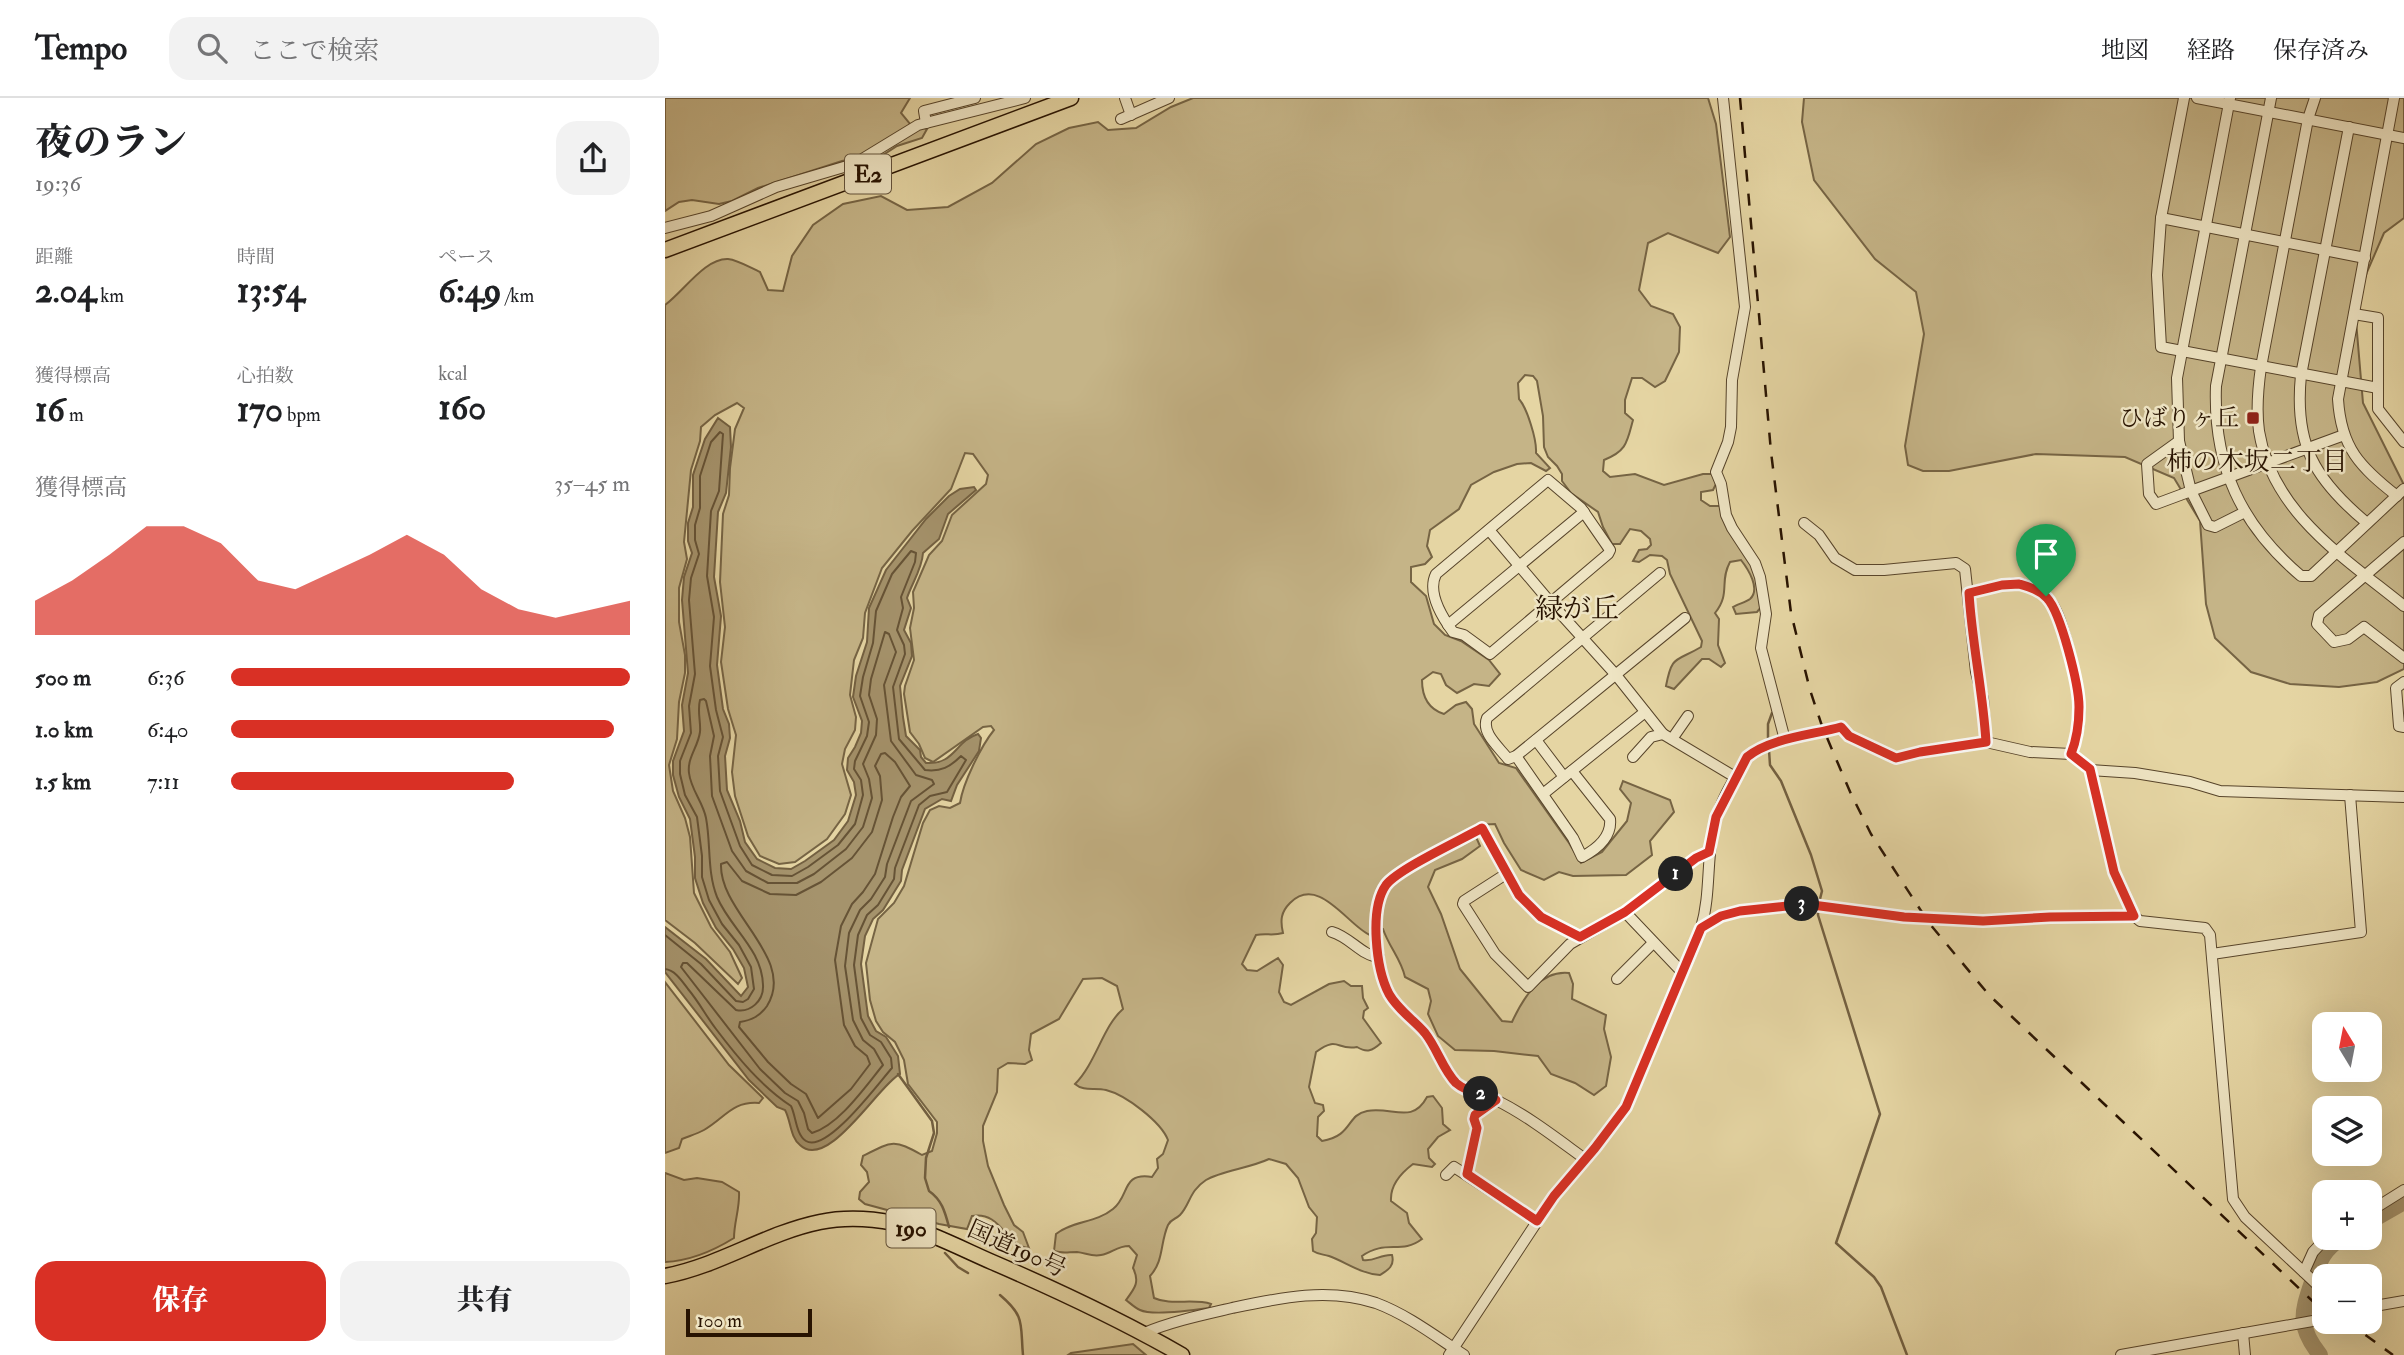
<!DOCTYPE html>
<html lang="ja">
<head>
<meta charset="utf-8">
<style>
	:root { --surface:#fff; --page:#f2f2f2; --text:#202124; --muted:#757577; --line:#e0e0e0; --accent:#d93025 }
	body { margin:0; font-family:"IM FELL Double Pica","Noto Serif JP",serif; background:var(--page); color:var(--text); height:100vh; display:flex; flex-direction:column; font-size:26px; white-space:nowrap }
	* { box-sizing:border-box; margin:0 }
	p { font-size:23px; color:var(--muted) }
	.icon { flex:none; width:38px; height:38px; fill:none; stroke:currentColor; stroke-width:2; stroke-linecap:round; stroke-linejoin:round }
	.map { position:relative; flex:1; overflow:hidden }
	.details { display:flex; flex-direction:column; background:var(--surface); width:665px }
	.details>* { flex:none }
	.needle { width:46px; rotate:350deg }
	.tools { position:absolute; left:1647px; top:914px; display:grid; gap:14px }
	.tools a { display:grid; place-items:center; width:70px; height:70px; border-radius:14px; background:var(--surface); box-shadow:0 7px 28px #0002; font-size:35px }
	.scale { position:absolute; left:21px; bottom:18px; width:126px; box-sizing:border-box; padding-left:7px; border:4px solid #281301; border-top:0; font-size:19px; line-height:24px; white-space:nowrap; color:#281301; -webkit-text-stroke:5px #eee4c3; paint-order:stroke }
	.pin { position:absolute; display:grid; place-items:center; width:60px; height:60px; color:#fff; margin:-72px -30px; border-radius:50% 50% 50% 0; rotate:-45deg; box-shadow:0 0 7px #0007 }
	.pin .icon { rotate:45deg }
	.km { position:absolute; width:35px; height:35px; margin:-18px; border-radius:50%; background:#222; color:#fff; font-size:19px; line-height:35px; text-align:center }
	.round { display:grid; place-items:center; flex:none; width:74px; height:74px; border-radius:21px; background:var(--page) }
	.head { display:flex; align-items:center; justify-content:space-between; height:119px; padding:0 35px }
	h1 { font-size:38px; font-weight:800; line-height:52px }
	.metrics { display:grid; grid-template-columns:repeat(3,1fr); gap:10px; height:119px; padding:7px 35px }
	.metrics div { display:grid; align-content:center }
	.metrics b { font-size:35px; font-weight:800 }
	.metrics small { font-size:19px; font-weight:400 }
	.metrics p { font-size:19px }
	.chart { height:196px; padding:14px 35px }
	.chart p { display:flex; justify-content:space-between }
	.chart svg { width:100%; height:126px; margin-top:7px; fill:var(--accent); opacity:.7 }
	.cta { display:flex; gap:14px; margin-top:auto; padding:14px 35px }
	.cta a { flex:1; height:80px; border-radius:21px; background:var(--accent); color:#fff; font-size:28px; font-weight:800; line-height:80px; text-align:center }
	.cta a+a { background:var(--page); color:var(--text) }
	ul { padding:0 35px; list-style:none; font-size:23px }
	li { display:grid; grid-template-columns:112px 84px 1fr; align-items:center; height:52px }
	li i { height:18px; border-radius:9px; background:var(--accent) }
	header { display:flex; align-items:center; gap:42px; box-sizing:border-box; height:98px; padding:0 35px; background:var(--surface); border-bottom:2px solid var(--line) }
	header strong { font-size:33px }
	nav { display:flex; gap:38px; margin-inline-start:auto; font-size:24px }
	.search { width:490px; height:63px; background:var(--page); display:flex; align-items:center; gap:18px; box-sizing:border-box; padding:0 24px; border-radius:21px; color:var(--muted); font-size:26px }
	main { display:flex; flex:1; min-height:0 }
	.map>svg:first-child { display:block }
	.green { fill:#c5b487; stroke:#766444; stroke-width:2 }
	.water { fill:#a5936c; stroke:#736041; stroke-width:2 }
	.lines { fill:none; stroke-linecap:round; stroke-linejoin:round }
	.shore { stroke:#665336; stroke-width:2 }
	.stream { stroke:#736041; stroke-width:2.5 }
	.river { stroke:#a5936c; stroke-width:16 }
	.minor-casing { stroke:#57442a; stroke-width:12 }
	.highway-casing { stroke:#281301; stroke-width:17 }
	.minor { stroke:#eee4c3; stroke-width:10 }
	.highway { stroke:#e5d5a3; stroke-width:14 }
	.rail { stroke:#281301; stroke-width:2.5; stroke-dasharray:12 12; stroke-linecap:butt }
	.route-casing { stroke:#fff; stroke-width:14 }
	.route { stroke:#d93025; stroke-width:9 }
	.poi-dot { fill:#8f2418; stroke:#eee4c3; stroke-width:2.5 }
	.labels { text-anchor:middle; dominant-baseline:central; stroke-width:5; stroke-linejoin:round; paint-order:stroke }
	.shield { fill:#eee4c3; stroke:#63523b; stroke-width:2 }
	.shield-label { font-size:23px; font-weight:bold; fill:#281301 }
	.poi-label { font-size:24px; fill:#281301; stroke:#eee4c3; text-anchor:end }
	.street-label { font-size:24px; fill:#281301; stroke:#eee4c3 }
	.neighbourhood-label { font-size:26px; fill:#281301; stroke:#eee4c3 }
	.quarter-label { font-size:28px; fill:#281301; stroke:#eee4c3 }
</style>
</head>
<body>
<header>
<strong>Tempo</strong>
<div class="search"><svg class="icon" aria-label="search" viewBox="0 0 24 24"><circle cx="10" cy="10" r="6"/><path d="M15 15l6 6"/></svg>ここで検索</div>
<nav><a>地図</a><a>経路</a><a>保存済み</a></nav>
</header>
<main>
<section class="details">
<div class="head"><div><h1>夜のラン</h1><p>19:36</p></div><a class="round"><svg class="icon" aria-label="share" viewBox="0 0 24 24"><path d="M12 15V3M7 8l5-5 5 5M5 13v7h14v-7"/></svg></a></div>
<div class="metrics">
<div><p>距離</p><b>2.04<small> km</small></b></div>
<div><p>時間</p><b>13:54</b></div>
<div><p>ペース</p><b>6:49<small> /km</small></b></div>
</div>
<div class="metrics">
<div><p>獲得標高</p><b>16<small> m</small></b></div>
<div><p>心拍数</p><b>170<small> bpm</small></b></div>
<div><p>kcal</p><b>160</b></div>
</div>
<div class="chart"><p><span>獲得標高</span>35–45 m</p>
<svg viewBox="0 0 160 44" preserveAspectRatio="none"><path d="M0 44V32L10 25L20 16L30 6L40 6L50 12L60 25L70 28L80 22L90 16L100 9L110 16L120 28L130 35L140 38L150 35L160 32V44z"/></svg>
</div>
<ul>
<li><b>500 m</b>6:36<i style="width:100%"></i></li>
<li><b>1.0 km</b>6:40<i style="width:96%"></i></li>
<li><b>1.5 km</b>7:11<i style="width:71%"></i></li>
</ul>
<div class="cta"><a>保存</a><a>共有</a></div>
</section>
<div class="map">
<svg width="1739" height="1257" viewBox="0 0 1739 1257">
	<rect width="100%" height="100%" fill="#e5d5a3"/>
	<filter id="stains"><feTurbulence type="fractalNoise" baseFrequency=".00286" numOctaves="4"/><feColorMatrix values="0 0 0 0 .2 0 0 0 0 .09 0 0 0 0 .02 0 0 0 .5 -.17"/></filter>
	<radialGradient id="worn" r=".72"><stop offset=".6" stop-color="#630" stop-opacity="0"/><stop offset="1" stop-color="#630" stop-opacity=".3"/></radialGradient>
	<g class="green">
		<path d="M0 0H245L236 15 245 26 262 31 257 40 232 48 212 61 198 59 177 63 93 90 67 103 54 106 27 102 14 104 0 113Z"/>
		<path d="M528 0H1043L1051 26 1065 139 1053 155 1003 135 983 145 974 192 986 208 1008 216 1015 229 1014 254 1000 283 990 289 977 280H967L960 302V315L968 322C962 344 962 353 939 362L938 373 945 379 970 376 999 387 1038 376H1048L1051 386 1048 392 1036 394V402L1045 408H1055L1089 471 1097 508 1092 514 1071 516 1068 509C1073 506 1081 504 1085 501 1096 491 1083 471 1076 462L1065 464C1054 484 1066 495 1050 515L1054 521 1053 547 1060 565 1056 569 1044 561H1037L1009 591 1001 588C1007 556 1011 564 1036 549L1037 543 1005 476 1002 462 997 458 985 457 974 464 968 463 974 452 982 451 986 447 985 441 976 433 965 431 955 446H947L938 429 933 414 906 395 897 383V376L892 368 883 359 879 349 878 318 872 283 868 278 860 277 853 285 854 301C862 310 872 342 871 355L885 370 881 373 866 365 852 366 829 374 806 387 794 411 765 432 762 448 767 459 760 466 746 469V484L761 498 769 526 780 537 796 543 824 562 835 576 824 588 809 586 792 595 781 587 776 576 768 574 757 582C757 598 763 611 779 616L791 607 801 604 807 611 809 626 834 665 851 670 904 745 916 765 937 754 962 723 966 705 955 691 958 683 1005 702 1009 714 985 743 987 757 961 777 908 778 894 774 879 782 856 772 839 745 830 726 811 727V739L815 748 797 761 770 772 763 789 776 816 795 871 837 923 847 924C858 900 875 872 904 875L908 886 907 901 941 917 939 931 946 959 941 988 929 997 910 985 886 976 873 958 829 953 790 952 773 938 763 916 766 903 763 891 740 879C736 861 724 849 718 831L708 832 705 837C683 828 654 776 625 805 616 814 615 822 618 835 608 838 601 835 591 837L577 866 582 872 592 873 613 860 618 867 614 894 619 904 626 907 664 886 679 883 686 888H697L698 900 703 910 699 913 698 920 716 945C707 953 702 955 692 949 671 953 674 937 651 954L644 989 650 1005 658 1007 659 1013 653 1019 652 1038 657 1043C688 1038 681 1017 702 1013 727 1008 747 1027 762 999L768 998 777 1010 778 1026 785 1032 773 1039 763 1051 764 1060 770 1066 767 1069 748 1066C736 1075 725 1088 726 1103L742 1115 744 1125 757 1141C736 1157 721 1141 697 1158L698 1162C709 1164 716 1156 727 1157 730 1168 723 1172 715 1177 696 1176 681 1164 664 1158 658 1156 654 1157 648 1153L647 1141 651 1135 652 1119 644 1109 633 1080 621 1066 604 1061C585 1070 556 1073 541 1082 524 1093 525 1107 515 1117 510 1122 507 1120 503 1127 495 1145 499 1163 485 1178L489 1200C506 1208 528 1200 546 1206L544 1210C530 1212 487 1218 475 1212 470 1210 465 1205 461 1202 470 1190 475 1184 468 1170L472 1157 464 1148C452 1148 447 1155 436 1157 427 1159 421 1155 412 1154 403 1154 398 1156 389 1153L391 1136C407 1123 431 1125 448 1111 465 1098 456 1074 487 1079L493 1070 492 1061 498 1056 503 1042C496 1024 461 997 441 992 430 989 419 994 410 986 431 965 438 928 458 911L452 888 437 880 418 881 394 921 366 936 364 952 367 962 360 966 343 965 333 971 332 994 318 1028V1043L323 1068 339 1107 349 1127 358 1134 364 1150C340 1148 337 1113 307 1118L302 1131 274 1126 200 1106 194 1101 195 1094 204 1084 202 1074 196 1067 198 1058C227 1043 229 1041 257 1057L267 1053 272 1035V1024L243 986 239 962 230 944 218 934 211 923 205 902 201 865 213 821 229 805 239 788 258 725 265 712 274 708 285 710 295 705C298 685 316 648 329 632L326 628 318 629 268 664 260 660 254 646 245 634 239 596 240 588 249 562 245 530 249 510 248 494 264 457 277 443 287 417 321 386 323 377 308 356 300 355 286 391 247 433 217 470 200 515 198 540 189 562 185 597 191 619 190 632 180 651 177 666 186 697 180 716 162 741 130 764 114 766 95 758 83 738 70 698 67 674 71 637 63 611 56 564 60 529 55 484 58 416 64 397 65 370 70 331 79 310 72 305 50 317 36 329 35 343 26 372 19 444 22 461 14 490V524L20 557V575L14 604 12 641 4 667 8 693 20 720 25 739 29 795 46 829 65 854 77 880 73 886 30 845 0 822V207C19 193 40 160 63 161 73 162 86 170 95 174L103 192 118 193 127 158 148 127 178 106 216 98 242 112 283 109 327 85 371 46 404 30 433 24 443 32 471 30 506 9Z"/>
		<path d="M1139 0H1739V120L1719 135 1702 174 1690 211 1698 305 1739 387V571L1712 584 1674 589 1625 586 1586 574 1550 540 1541 506 1535 423 1509 380 1460 359 1371 356 1284 373H1258L1243 367 1240 348 1259 236 1251 194 1210 161 1149 82 1137 24Z"/>
		<path d="M0 884 64 967 98 1000 94 1005C67 1003 60 1020 39 1032 32 1036 24 1038 17 1041L14 1050 0 1055Z"/>
		<path d="M0 1075 19 1082 32 1080 57 1084 74 1094C75 1110 69 1124 69 1140 48 1153 24 1163 0 1164Z"/>
		<path d="M468 1246 481 1257H403L406 1255Z"/>
	</g>
	<path class="water" d="M53 320 65 329 66 349 61 395 53 414 49 479 56 518 52 567 58 611 64 626 65 640 60 658 62 692 75 723 80 744 92 761 110 770 126 771 140 763 169 742 183 723 191 697 189 684 182 672 183 660 190 649 196 635 197 623 188 599 191 578 202 544 204 510 221 472 261 421 284 398 295 391 309 389 311 392 283 416 274 441 258 455C257 471 247 485 242 500L246 510 239 532 246 545 247 558 235 588 238 619 241 638 255 652 256 659 261 665C290 667 290 643 313 636L316 640 314 653 292 687 286 703 277 701 260 711 237 772 236 783 218 812 208 821 200 838 196 866 203 918 211 933 221 939 233 958 235 976C215 985 163 1074 135 1047 125 1039 126 1023 120 1012L112 1009 84 982 0 874V829L41 861 76 898 83 889 79 870 68 851 51 830 38 805 30 780V759L25 721 14 699 8 677V663L19 633 17 607 23 575 17 502 19 479 27 455 23 443V425L28 409V377L40 341Z"/>
	<g class="lines">
		<g class="shore">
			<path d="M220 534 224 536 231 554 219 587 226 643 251 677 267 682 269 686 246 703 222 766 220 779 206 801 195 812 184 835 180 868 188 922 198 942 209 951 218 967C200 989 174 1027 147 1035L143 1031 139 1015 133 1003 120 995 95 971 16 869 18 865H22L71 912C85 915 99 903 98 887 97 851 65 830 52 799 42 774 46 746 41 720 38 704 26 692 24 675 22 660 33 649 35 634 36 624 32 613 35 602L39 601 41 603 49 638 45 658 47 698 67 753 81 773 103 785H132L149 776 181 751 198 729 207 700 204 681 198 666 211 637 212 621 204 597 206 581Z"/>
			<path d="M220 655 230 664 245 688 236 699 228 719 210 776 198 794 187 806 176 828 170 862 179 927 190 948 202 958 205 966 186 991 153 1020 141 996 126 986 103 964 74 929 75 924C87 922 95 918 102 908 132 860 54 815 56 766L62 764 77 783 105 796 131 797 156 784 187 760 207 734 217 702 215 678 210 668 216 656Z"/>
			<path d="M0 837 36 866 71 903 78 904 83 901 89 891 86 869 74 847 57 826 44 802 37 779V758L32 719 20 697 15 676V663L26 635 24 608 30 576 24 502 26 480 34 456 30 442V427L35 410V378L46 344 55 334 58 336 54 393 46 413 42 478 49 519 45 568 51 612 58 639 53 658 55 693 75 748 87 767 107 777 127 778 143 769 173 747 190 726 198 697 196 682 189 671 190 663 202 638 204 624 195 598 198 579 208 545 211 513 227 476 246 453 251 455 250 464 236 499 238 510 232 532 239 547 240 556 228 589 234 641 260 672C276 674 285 669 296 658L301 662 282 694 265 698 254 707 230 770 229 781 213 807 202 817 193 837 189 867 196 920 205 937 216 944 226 960 227 970C215 983 162 1056 141 1043 131 1037 131 1018 126 1008 96 988 73 960 51 931 41 918 34 904 23 891 17 883 10 872 0 871"/>
		</g>
		<g class="stream">
			<path d="M1103 645V626L1107 615"/>
			<path d="M1104 652 1105 667 1116 683 1146 757 1157 793 1154 805"/>
			<path d="M1153 812V817L1215 1016 1171 1145 1209 1179 1216 1189 1242 1257"/>
			<path d="M233 976 267 1023 269 1035 261 1060 260 1080 264 1093C277 1102 280 1114 284 1129"/>
			<path d="M280 1155 293 1169 303 1175"/>
			<path d="M335 1197C361 1219 355 1226 358 1257"/>
		</g>
		<g class="river">
			<path d="M1704 1124 1739 1104"/>
			<path d="M1655 1257C1633 1229 1636 1216 1647 1184 1655 1162 1658 1152 1678 1139"/>
		</g>
		<defs>
			<g id="minor">
				<path d="M460 0 466 17"/>
				<path d="M1058 0 1080 209 1067 282 1066 329 1063 344 1051 374 1056 386 1061 417 1067 430 1090 465 1095 479 1101 516 1096 550 1120 642"/>
				<path d="M1519 0 1496 120 1492 177 1496 249 1713 290"/>
				<path d="M1532 0 1739 40"/>
				<path d="M1565 0 1512 280 1514 343 1526 393 1679 337"/>
				<path d="M1606 0 1551 288C1548 368 1576 427 1636 478H1646L1739 391"/>
				<path d="M1650 0 1643 21 1596 269C1593 290 1591 312 1594 333 1607 415 1680 460 1739 508"/>
				<path d="M1729 0 1673 301C1676 350 1695 369 1732 398"/>
				<path d="M456 21 504 0"/>
				<path d="M261 25 259 13 310 0"/>
				<path d="M1684 29 1636 277C1629 346 1649 381 1702 425"/>
				<path d="M1496 120 1700 160"/>
				<path d="M0 130 46 118 111 89 189 66 253 27 360 0"/>
				<path d="M1689 216 1713 220V311L1739 344"/>
				<path d="M1514 343 1482 366 1484 396 1491 406 1526 393 1543 427 1550 429 1580 414"/>
				<path d="M883 382 916 410 945 452 943 456 825 556 799 537 788 534C777 519 762 494 771 476Z"/>
				<path d="M1139 425 1154 437 1170 460 1190 472H1219L1291 465 1300 471 1311 574 1318 601 1321 644"/>
				<path d="M824 432 885 504 951 577 998 636 1070 679"/>
				<path d="M1739 444 1654 517 1652 526 1669 544 1683 541 1699 529 1739 560"/>
				<path d="M995 475 822 620C816 635 834 649 843 661L851 658 1020 520"/>
				<path d="M1304 495C1324 490 1348 480 1368 490 1378 495 1387 503 1391 513 1399 529 1414 590 1414 608 1415 625 1412 641 1406 656"/>
				<path d="M783 527 919 414"/>
				<path d="M1739 584 1731 590 1734 628 1739 629"/>
				<path d="M1007 641 1023 618"/>
				<path d="M871 642 899 679"/>
				<path d="M851 658 908 740 917 759C932 751 947 739 945 721L907 673"/>
				<path d="M968 659 986 639 998 636"/>
				<path d="M1425 672 1449 774 1469 818"/>
				<path d="M878 696 980 614"/>
				<path d="M841 776 799 803 798 806 830 856 863 889 905 846 960 814 1031 760 1044 754"/>
				<path d="M960 814 1017 874"/>
				<path d="M1036 830 1056 818 1075 813 1140 806 1239 819 1318 823 1385 819 1469 818 1475 823 1540 830 1545 837 1568 1101 1580 1119 1659 1193"/>
				<path d="M667 834C685 839 697 858 714 859"/>
				<path d="M915 839 876 819 854 797 817 730C796 742 733 771 721 788 704 812 711 871 724 896 734 914 752 924 763 940 773 954 779 974 792 985 802 994 819 996 831 1002 863 1018 891 1040 920 1061"/>
				<path d="M1547 856 1696 834 1685 697"/>
				<path d="M952 881 988 845"/>
				<path d="M802 1076 812 1030 809 1021 810 1017 830 1002"/>
				<path d="M781 1077 789 1069 872 1123"/>
				<path d="M1704 1114 1739 1092"/>
				<path d="M1639 1174 1648 1154 1662 1139"/>
				<path d="M1704 1209 1739 1203"/>
				<path d="M479 1235C508 1223 537 1217 567 1210 614 1200 663 1189 711 1205 743 1217 770 1238 799 1257"/>
				<path d="M1578 1235 1580 1257"/>
				<path d="M784 1257 889 1098 930 1050 961 1009 1036 830C1045 799 1042 769 1047 738 1051 709 1068 683 1082 659 1105 640 1147 637 1176 629L1184 638 1231 660 1255 654 1321 644 1365 654 1406 656 1425 672 1470 675 1525 684 1555 693 1739 699"/>
				<path d="M1456 1257 1659 1221"/>
			</g>
			<g id="highway">
				<path d="M0 152 406 0"/>
				<path d="M0 1178C54 1168 101 1135 155 1124 179 1119 204 1120 229 1125 263 1133 295 1150 327 1164 392 1192 456 1222 517 1257"/>
			</g>
		</defs>
		<use href="#minor" class="minor-casing"/>
		<use href="#highway" class="highway-casing"/>
		<use href="#minor" class="minor"/>
		<use href="#highway" class="highway"/>
		<g class="rail">
			<path d="M1075 0 1106 354 1126 515 1145 592 1157 628 1186 696 1206 736 1264 825 1324 897 1659 1214"/>
			<path d="M1681 1223 1728 1257"/>
		</g>
	</g>
	<g class="lines">
		<defs>
			<path id="route" d="M1354 486C1364 489 1375 492 1382 500 1396 515 1414 587 1414 609 1414 625 1412 641 1406 656L1425 671 1449 774 1469 818 1385 819 1318 823 1239 819 1140 806 1075 813 1056 818 1036 830 961 1009 930 1050 889 1098 872 1123 802 1076 812 1030 809 1021 810 1017 831 1002C819 997 801 994 791 985 778 972 772 950 760 935 749 922 733 912 724 896 711 871 704 811 721 787 733 771 796 742 817 730L854 797 876 819 915 839 960 814 1031 760 1044 754 1051 719 1082 659C1105 640 1147 637 1176 629L1184 638 1231 660 1255 654 1321 644C1318 594 1307 545 1304 495L1337 487Z"/>
		</defs>
		<use href="#route" class="route-casing"/>
		<use href="#route" class="route"/>
	</g>
	<rect class="poi-dot" x="1581" y="313" width="14" height="14" rx="3.5"/>
	<g class="labels">
		<g class="shield">
			<rect x="180" y="56.5" width="46" height="39" rx="5"/>
			<rect x="221.5" y="1110.5" width="49" height="39" rx="5"/>
		</g>
		<g class="shield-label">
			<text x="203" y="76">E2</text>
			<text x="246" y="1130">190</text>
		</g>
		<g class="poi-label">
			<text x="1574" y="320">ひばりヶ丘</text>
		</g>
		<g class="street-label">
			<text transform="translate(352 1151) rotate(24)">国道190号</text>
		</g>
		<g class="neighbourhood-label">
			<text x="1592" y="364">柿の木坂二丁目</text>
		</g>
		<g class="quarter-label">
			<text x="912" y="511">緑が丘</text>
		</g>
	</g>
	<rect width="100%" height="100%" filter="url(#stains)"/>
	<rect width="100%" height="100%" fill="url(#worn)"/>
</svg>
<div class="tools">
<a><svg class="needle" viewBox="-14 -14 28 28"><path d="M0-13l5 13h-10z" fill="#e53935"/><path d="M0 13l5-13h-10z" fill="#757577"/></svg></a>
<a><svg class="icon" aria-label="layers" viewBox="0 0 24 24"><path d="M12 4l9 5-9 5-9-5zM3 14l9 5 9-5"/></svg></a>
<a>+</a>
<a>−</a>
</div>
<div class="scale">100 m</div>
<div class="pin" style="left:1381px;top:498px;background:#1e9e55"><svg class="icon" aria-label="arrive" viewBox="0 0 24 24"><path d="M6 21V4h12l-3 4 3 4H6"/></svg></div>
<b class="km" style="left:1011px;top:776px">1</b>
<b class="km" style="left:816px;top:996px">2</b>
<b class="km" style="left:1137px;top:806px">3</b>
</div>
</main>
</body>
</html>
